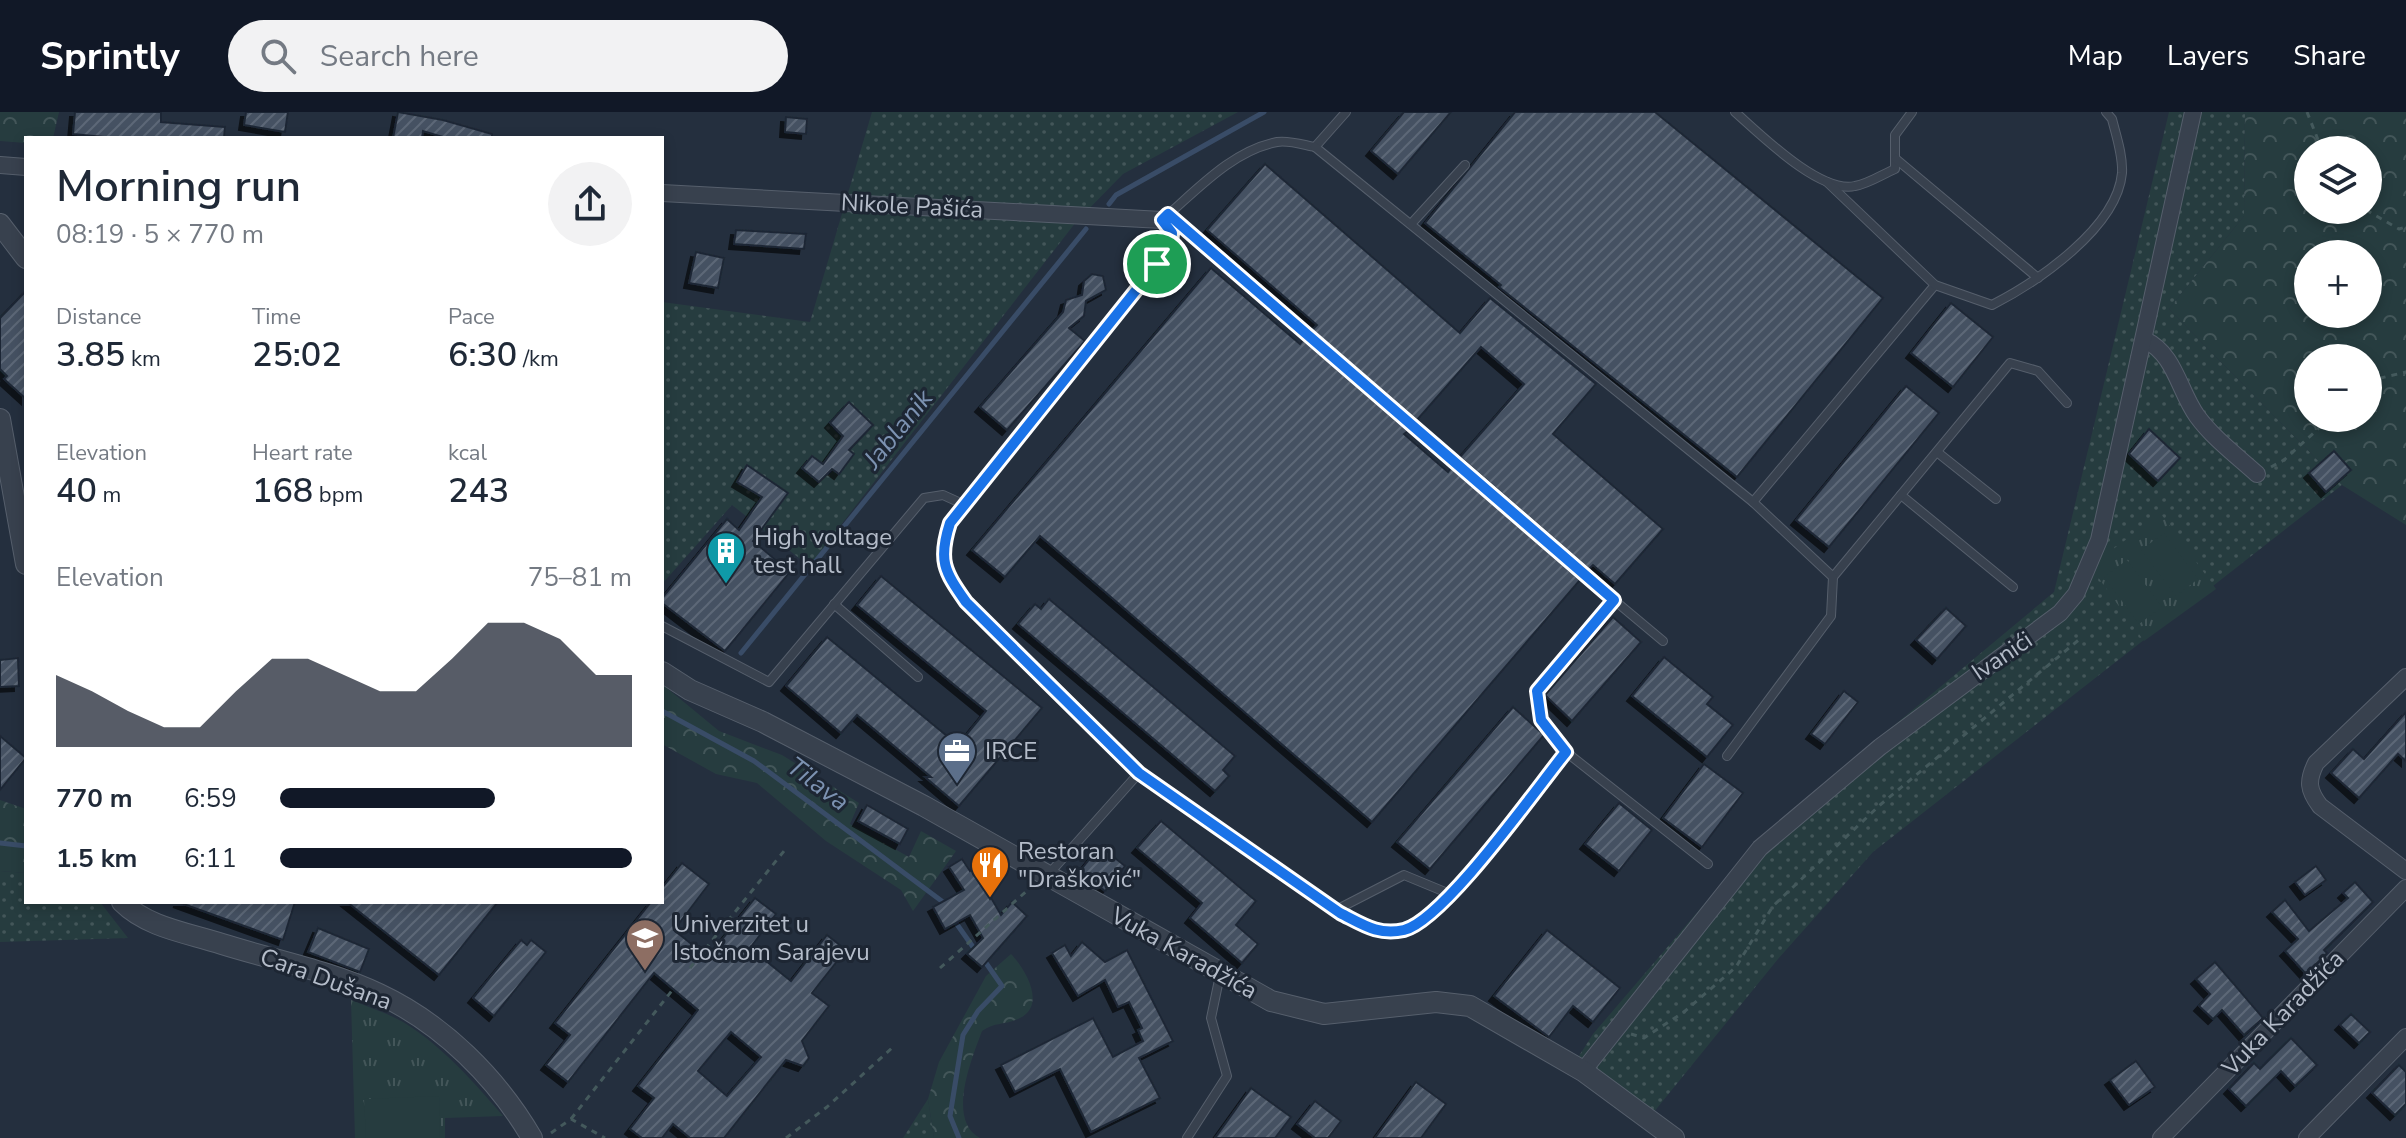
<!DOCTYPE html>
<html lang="en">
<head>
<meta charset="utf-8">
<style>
	:root { --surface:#fff; --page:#f2f2f3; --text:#1f2937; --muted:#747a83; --accent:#111827 }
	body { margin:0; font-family:"Nunito Sans",sans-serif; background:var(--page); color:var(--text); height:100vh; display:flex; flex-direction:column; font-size:30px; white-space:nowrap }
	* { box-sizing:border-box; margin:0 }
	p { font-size:26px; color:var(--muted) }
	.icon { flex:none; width:44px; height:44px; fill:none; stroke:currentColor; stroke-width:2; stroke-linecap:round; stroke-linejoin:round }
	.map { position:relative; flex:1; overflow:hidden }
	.details { position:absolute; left:24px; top:24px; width:640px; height:768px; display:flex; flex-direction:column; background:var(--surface); border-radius:0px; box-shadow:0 4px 12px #0003 }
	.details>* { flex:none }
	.buttons { position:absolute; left:2294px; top:24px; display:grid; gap:16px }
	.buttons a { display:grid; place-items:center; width:88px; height:88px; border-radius:50%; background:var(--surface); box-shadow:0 4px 12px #0003; font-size:40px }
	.pin { position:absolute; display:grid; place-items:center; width:68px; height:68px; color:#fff; margin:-34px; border:4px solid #fff; border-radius:50%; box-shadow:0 2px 8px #0007 }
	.round { display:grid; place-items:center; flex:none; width:84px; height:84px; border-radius:42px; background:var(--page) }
	.head { display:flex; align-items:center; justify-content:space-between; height:136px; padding:0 32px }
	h1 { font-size:44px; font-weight:600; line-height:60px }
	.stats { display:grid; grid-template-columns:repeat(3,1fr); gap:12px; height:136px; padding:8px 32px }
	.stats div { display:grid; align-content:center }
	.stats b { font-size:34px; font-weight:600 }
	.stats small { font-size:22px; font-weight:400 }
	.stats p { font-size:22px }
	.chart { height:224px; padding:16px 32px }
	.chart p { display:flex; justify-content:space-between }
	.chart svg { width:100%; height:144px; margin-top:8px; fill:var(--accent); opacity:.7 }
	ul { padding:0 32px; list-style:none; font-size:26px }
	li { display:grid; grid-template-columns:128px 96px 1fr; align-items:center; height:60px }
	li i { height:20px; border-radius:10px; background:var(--accent) }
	header { display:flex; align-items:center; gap:48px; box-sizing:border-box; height:112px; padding:0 40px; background:var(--accent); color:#fff }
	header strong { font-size:38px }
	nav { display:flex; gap:44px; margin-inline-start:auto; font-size:28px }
	.search { width:560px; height:72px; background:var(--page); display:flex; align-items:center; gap:20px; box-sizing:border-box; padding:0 28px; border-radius:44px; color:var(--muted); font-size:30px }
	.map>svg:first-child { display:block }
	.grass { fill:url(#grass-dots) }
	.forest { fill:url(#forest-crowns); fill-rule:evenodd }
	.park { fill:url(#park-tufts) }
	.garden { fill:#263c3f }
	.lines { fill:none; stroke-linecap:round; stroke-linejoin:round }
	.stream { stroke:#394c67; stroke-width:5 }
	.building { fill:url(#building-hatch); stroke:#1f2835; stroke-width:2; fill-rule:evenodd; filter:url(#shadow) }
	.service-casing { stroke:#565f6c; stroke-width:10 }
	.minor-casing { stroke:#565f6c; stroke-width:18 }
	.tertiary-casing { stroke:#565f6c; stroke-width:22 }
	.path { stroke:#44595c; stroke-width:3; stroke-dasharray:6 6; stroke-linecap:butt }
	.service { stroke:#38414e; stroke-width:8 }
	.minor { stroke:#38414e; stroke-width:16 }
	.tertiary { stroke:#38414e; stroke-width:20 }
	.route-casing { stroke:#fff; stroke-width:16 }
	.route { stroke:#1a73e8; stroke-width:10 }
	.labels { text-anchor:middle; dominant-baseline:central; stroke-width:6; stroke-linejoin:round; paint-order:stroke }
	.street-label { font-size:24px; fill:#b4bcc9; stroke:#1d2633 }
	.poi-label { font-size:24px; fill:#b4bcc9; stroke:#1d2633; text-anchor:start }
	.water-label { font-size:26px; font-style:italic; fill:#7c92b1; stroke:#1d2633 }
</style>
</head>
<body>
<header>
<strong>Sprintly</strong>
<div class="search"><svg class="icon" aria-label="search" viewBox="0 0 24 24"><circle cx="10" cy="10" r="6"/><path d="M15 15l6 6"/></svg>Search here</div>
<nav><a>Map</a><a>Layers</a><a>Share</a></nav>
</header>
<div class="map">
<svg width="2406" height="1026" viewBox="0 0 2406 1026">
	<defs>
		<pattern id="grass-dots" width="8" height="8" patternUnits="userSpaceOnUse" patternTransform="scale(2)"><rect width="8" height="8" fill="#263c3f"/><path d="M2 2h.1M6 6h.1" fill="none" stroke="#435659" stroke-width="1.8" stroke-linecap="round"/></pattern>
		<pattern id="forest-crowns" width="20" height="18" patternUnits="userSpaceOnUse" patternTransform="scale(2)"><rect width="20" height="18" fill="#263c3f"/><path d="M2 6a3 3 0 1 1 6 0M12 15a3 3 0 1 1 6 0" fill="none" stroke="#435659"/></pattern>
		<pattern id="park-tufts" width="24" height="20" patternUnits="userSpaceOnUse" patternTransform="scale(2)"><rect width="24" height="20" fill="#263c3f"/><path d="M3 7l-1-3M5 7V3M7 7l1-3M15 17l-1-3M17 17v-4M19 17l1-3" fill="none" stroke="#435659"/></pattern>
		<pattern id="building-hatch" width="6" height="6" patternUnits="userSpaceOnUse" patternTransform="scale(2)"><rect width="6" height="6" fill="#455162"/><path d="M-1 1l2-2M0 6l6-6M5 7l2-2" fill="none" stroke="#5d6877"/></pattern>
		<filter id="shadow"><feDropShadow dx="-5" dy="5" stdDeviation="0" flood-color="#0009"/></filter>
	</defs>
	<rect width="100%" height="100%" fill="#242f3e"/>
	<g class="grass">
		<path d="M872 0H1238L1123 62 1076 110 809 454 732 393 662 472V190L810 210Z"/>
		<path d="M2169 0H2245L2244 104 2169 197 2342 373 1873 740 1778 847 1645 1011 1570 958 1593 922 1765 721 2054 480Z"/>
		<path d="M0 759 26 761V790H100L128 826 0 830Z"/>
		<path d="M928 987 934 1026H903Z"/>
	</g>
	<g class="forest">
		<path d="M0 0H59L53 26H26V31L0 29Z"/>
		<path d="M2245 0H2406V413L2342 373 2169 197 2244 104ZM2308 38H2368V98H2308ZM2308 142H2368V202H2308ZM2308 246H2368V306H2308Z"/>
		<path d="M662 572 719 619 782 643 859 691 850 712 909 745 921 719 956 739 913 799 901 778 826 729 757 671 716 662 662 632Z"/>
		<path d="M0 688 26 697V761L0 759Z"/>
		<path d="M1011 842C1025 857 1048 894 1018 907 1005 913 994 910 982 919 972 946 946 1008 980 1026H934L928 987 939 950 986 864Z"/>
	</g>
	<g class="park">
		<path d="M2161 402 2216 477 2144 529 2090 454Z"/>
		<path d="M351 888C368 895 387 901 403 910 441 933 474 970 503 1004L445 1006V1026H355Z"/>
	</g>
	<g class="garden">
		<path d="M2164 421 2198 467 2176 484 2141 438Z"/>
		<path d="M2127 448 2162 495 2139 512 2104 465Z"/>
		<path d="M439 984 440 1026H366L364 987Z"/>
	</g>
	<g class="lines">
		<g class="stream">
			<path d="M1109 92 1116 83 1264 0"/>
			<path d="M741 541 1086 117"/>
			<path d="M662 599 754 649 943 790"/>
			<path d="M0 731 26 734"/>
			<path d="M956 811 973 835"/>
			<path d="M959 1026 950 1004 963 923 978 899 1002 874 986 851"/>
		</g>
	</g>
	<g class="building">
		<path d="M75 0H161V10L225 15 224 26H114L73 22Z"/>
		<path d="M246 0H288L285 20 244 13Z"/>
		<path d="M398 0 443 8 492 22V26H446L423 19 422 26H393Z"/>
		<path d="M1404 0H1451L1398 62 1371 39Z"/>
		<path d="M1515 0H1655L1883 186 1737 365 1499 175 1501 173 1425 111Z"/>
		<path d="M786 5 807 7 806 22 785 20Z"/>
		<path d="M1265 52 1460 221 1490 186 1596 272 1553 322 1663 417 1615 472 1593 453 1589 457 1460 345 1524 272 1481 235 1417 308 1312 218 1317 213 1207 118Z"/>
		<path d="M736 118 806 122 804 137 734 132Z"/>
		<path d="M696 140 724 146 718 176 689 171Z"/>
		<path d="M1211 156 1300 232 1303 228 1408 319 1404 322 1448 360 1451 356 1580 468 1372 710 1040 424 1005 465 972 438Z"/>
		<path d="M1092 162 1103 164 1106 178 1086 189 1084 204 1069 216 1085 229 1007 318 980 295 1063 200 1066 188 1082 183 1084 169Z"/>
		<path d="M26 179V287L4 267 7 264 0 257V206Z"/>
		<path d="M1951 191 1993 225 1953 275 1911 241Z"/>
		<path d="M1906 274 1939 301 1829 435 1796 408Z"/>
		<path d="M849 290 873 313 849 338 854 342 839 362 832 357 819 370 802 356 812 344 823 352 843 324 830 311Z"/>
		<path d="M2149 317 2180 346 2158 369 2129 342Z"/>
		<path d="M2334 339 2351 358 2326 380 2309 361Z"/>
		<path d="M747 353 788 381 753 429 790 460 725 539 662 491V486L727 407 739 418 762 385 737 370Z"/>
		<path d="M881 464 1042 596 959 694 925 665H931L857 603 841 621 786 574 827 525 958 633 986 599 857 493Z"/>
		<path d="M1049 487 1235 644 1223 658 1229 664 1215 679 1018 512 1035 492 1041 497Z"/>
		<path d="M1946 496 1966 514 1937 547 1916 528Z"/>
		<path d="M1613 505 1641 530 1572 609 1545 583Z"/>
		<path d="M1664 545 1713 585 1707 592 1733 613 1707 645 1632 584Z"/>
		<path d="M18 546 19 574 0 575V548Z"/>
		<path d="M1844 579 1858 590 1825 632 1811 622Z"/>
		<path d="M1513 595 1544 623 1430 757 1397 730Z"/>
		<path d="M2406 600V649L2398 642 2359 686 2331 661 2353 637 2364 647Z"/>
		<path d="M0 624 26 646 0 678Z"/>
		<path d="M1704 652 1743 681 1702 735 1663 706Z"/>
		<path d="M1619 691 1652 718 1619 759 1585 732Z"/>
		<path d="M867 693 908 717 900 732 858 709Z"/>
		<path d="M1161 709 1256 789 1236 813 1258 832 1242 851 1190 806 1202 791 1137 736Z"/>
		<path d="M1100 734 1125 754 1105 779 1080 759Z"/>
		<path d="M962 747 970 759 974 756 1001 803 1012 790 1027 804 982 855 967 842 983 826 970 803 945 817 933 795 964 778 949 755Z"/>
		<path d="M682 751 709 772 674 818 708 845 755 786 776 802 750 836 791 869 827 823 846 838 812 881 829 894 802 929 809 946 803 954 786 948 724 1026H690L673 1012 662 1026H642L630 1017 654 986 638 974 698 898 654 861 568 970 546 953 570 923 555 911 651 790H662V776ZM731 920 761 945 727 984 698 959Z"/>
		<path d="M2316 754 2326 768 2305 783 2295 770Z"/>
		<path d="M2355 770 2373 790 2324 838 2327 841 2306 862 2285 839 2298 827 2272 800 2285 788 2309 819 2348 786 2343 781Z"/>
		<path d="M178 790H295L283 828Z"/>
		<path d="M347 790H498L439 863Z"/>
		<path d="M318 816 369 837 360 860 308 840Z"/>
		<path d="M1547 818 1620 876 1593 910 1573 894 1549 925 1494 884Z"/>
		<path d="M521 828 527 833 531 828 546 840 494 904 473 886Z"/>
		<path d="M1082 830 1105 850 1127 838 1173 929 1139 946 1160 986 1091 1020 1060 957 1015 980 1001 953 1093 906 1113 945 1143 929 1138 918 1142 916 1129 890 1118 895 1105 868 1078 884 1052 841 1065 833 1071 844Z"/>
		<path d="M2215 850 2263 906 2244 923 2222 898 2213 907 2199 894 2210 882 2196 867Z"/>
		<path d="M2351 902 2370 920 2359 931 2340 913Z"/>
		<path d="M2291 926 2317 953 2295 974 2281 959 2246 994 2229 977 2254 951 2260 957Z"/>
		<path d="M2136 949 2155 975 2129 993 2110 968Z"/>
		<path d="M2399 953 2406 960V992L2395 1003 2372 981Z"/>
		<path d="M1416 970 1446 992 1421 1026H1375Z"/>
		<path d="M1251 976 1291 1005 1275 1026H1215Z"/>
		<path d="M1315 989 1341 1009 1328 1026H1315L1297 1012Z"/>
	</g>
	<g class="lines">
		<defs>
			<g id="service">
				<path d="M1346 0 1315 35C1304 33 1289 28 1277 30 1231 39 1196 79 1162 108L1172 121 1171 132 1157 152 950 411C938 448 944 459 966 490L1139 661 1173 682 1282 764 1375 820 1406 817 1441 793 1566 640"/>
				<path d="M1735 0C1760 22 1820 82 1855 74 1868 72 1883 62 1895 57V23L1912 0"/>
				<path d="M1315 35 1753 390 1935 173"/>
				<path d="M1896 47 2038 166"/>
				<path d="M1827 70 1935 173 1992 193C2037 170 2117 116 2122 61 2123 43 2116 23 2112 7L2106 0"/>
				<path d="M1168 102 1614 488"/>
				<path d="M1411 112 1465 53"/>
				<path d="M1937 340 1996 387"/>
				<path d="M1901 383 2013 475"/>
				<path d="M1833 465 2010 251 2038 259 2067 291"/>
				<path d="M834 492 918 565"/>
				<path d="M662 514 769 570 924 386 943 383 965 393"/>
				<path d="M1663 529 1614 488 1537 579 1541 608 1566 640 1708 752"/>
				<path d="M1727 644 1831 504 1833 465 1753 390"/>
				<path d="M1047 764 1139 661"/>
				<path d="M1336 798 1404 763 1450 782"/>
				<path d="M1187 1026 1227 964 1211 906 1220 863"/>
			</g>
			<g id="minor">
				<path d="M0 53 26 55"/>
				<path d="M662 81 1162 108"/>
				<path d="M2145 228C2175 242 2179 279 2197 304 2213 326 2237 344 2257 362"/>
				<path d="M2406 565 2316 651C2307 669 2308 678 2320 694L2406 759"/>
				<path d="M1583 959 1760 736 1880 635 2060 501 2076 482 2099 428 2193 0"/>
				<path d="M2161 1026 2406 776"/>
				<path d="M2307 1026 2406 925"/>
			</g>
			<g id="tertiary">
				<path d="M0 112 26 146"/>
				<path d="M0 307 26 452"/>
				<path d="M662 560 690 578 763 610 924 694 1271 889 1324 902 1436 890 1470 894 1583 959 1674 1026"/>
				<path d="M122 790C148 816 189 821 222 832 273 848 331 859 379 882 443 912 497 966 532 1026"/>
			</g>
		</defs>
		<use href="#service" class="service-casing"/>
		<use href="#minor" class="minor-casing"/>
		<use href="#tertiary" class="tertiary-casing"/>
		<g class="path">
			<path d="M2307 0 2322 38"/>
			<path d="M2366 98 2399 117 2406 115"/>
			<path d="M2368 269 2406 260"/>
			<path d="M2271 355 2284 348 2330 306"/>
			<path d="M690 856 784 739"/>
			<path d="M940 856 1030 776"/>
			<path d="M1631 922 1644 926 1684 900 1736 855 1773 794 1880 693 2081 526"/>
			<path d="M571 1007 674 876"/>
			<path d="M551 1021 571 1007 605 1026"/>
			<path d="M786 1026 827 995 893 935"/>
		</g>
		<use href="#service" class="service"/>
		<use href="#minor" class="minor"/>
		<use href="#tertiary" class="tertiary"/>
	</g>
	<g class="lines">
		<defs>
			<path id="route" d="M1168 102 1614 488 1537 579 1541 608 1566 640C1536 677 1444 808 1404 818 1378 824 1362 812 1340 801L1139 661 966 490C944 459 938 448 950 411L1157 152 1171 132 1172 121 1162 108Z"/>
		</defs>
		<use href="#route" class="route-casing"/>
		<use href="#route" class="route"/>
	</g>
	<defs>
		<symbol id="building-pin" viewBox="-11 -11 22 30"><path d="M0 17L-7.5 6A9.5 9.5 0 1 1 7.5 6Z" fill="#0f9aa8" stroke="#1d2633"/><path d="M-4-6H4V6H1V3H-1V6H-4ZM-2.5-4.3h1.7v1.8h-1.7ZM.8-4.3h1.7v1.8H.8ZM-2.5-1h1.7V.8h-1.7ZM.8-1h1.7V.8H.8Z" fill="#fff"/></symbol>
		<symbol id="office-pin" viewBox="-11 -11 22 30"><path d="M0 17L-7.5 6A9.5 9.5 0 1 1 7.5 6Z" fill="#5c6f8a" stroke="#1d2633"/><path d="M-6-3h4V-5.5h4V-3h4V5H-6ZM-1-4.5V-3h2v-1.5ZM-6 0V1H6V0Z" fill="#fff"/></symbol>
		<symbol id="restaurant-pin" viewBox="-11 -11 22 30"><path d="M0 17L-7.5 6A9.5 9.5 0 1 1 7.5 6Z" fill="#e8710a" stroke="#1d2633"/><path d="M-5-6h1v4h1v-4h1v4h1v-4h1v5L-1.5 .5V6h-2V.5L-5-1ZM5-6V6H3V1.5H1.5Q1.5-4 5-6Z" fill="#fff"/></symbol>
		<symbol id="university-pin" viewBox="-11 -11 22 30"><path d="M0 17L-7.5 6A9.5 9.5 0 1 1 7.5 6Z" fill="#8d6e63" stroke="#1d2633"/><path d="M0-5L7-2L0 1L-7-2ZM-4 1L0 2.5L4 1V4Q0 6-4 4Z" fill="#fff"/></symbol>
	</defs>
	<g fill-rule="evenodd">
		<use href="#building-pin" x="704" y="417" width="44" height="60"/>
		<use href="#office-pin" x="935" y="617" width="44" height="60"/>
		<use href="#restaurant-pin" x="968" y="731" width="44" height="60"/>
		<use href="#university-pin" x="623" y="804" width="44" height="60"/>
	</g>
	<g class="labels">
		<g class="street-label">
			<text transform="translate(912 94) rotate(3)">Nikole Pašića</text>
			<text transform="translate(2002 544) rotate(-34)">Ivanići</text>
			<text transform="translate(1184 841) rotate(29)">Vuka Karadžića</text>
			<text transform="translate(326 867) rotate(20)">Cara Dušana</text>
			<text transform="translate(2283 901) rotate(-46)">Vuka Karadžića</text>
		</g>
		<g class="poi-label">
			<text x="754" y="425">High voltage<tspan x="754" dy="28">test hall</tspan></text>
			<text x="985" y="639">IRCE</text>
			<text x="1018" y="739">Restoran<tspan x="1018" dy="28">"Drašković"</tspan></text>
			<text x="673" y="812">Univerzitet u<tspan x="673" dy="28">Istočnom Sarajevu</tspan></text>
		</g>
		<g class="water-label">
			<text transform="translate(898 317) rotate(-51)">Jablanik</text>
			<text transform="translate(818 672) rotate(37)">Tilava</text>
		</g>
	</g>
</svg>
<div class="buttons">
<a><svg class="icon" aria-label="layers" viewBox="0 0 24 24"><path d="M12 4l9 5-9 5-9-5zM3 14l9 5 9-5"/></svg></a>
<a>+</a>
<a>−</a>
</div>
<div class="pin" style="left:1157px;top:152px;background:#1e9e55"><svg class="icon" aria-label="arrive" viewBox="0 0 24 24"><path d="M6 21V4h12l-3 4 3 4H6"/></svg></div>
<section class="details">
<div class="head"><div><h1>Morning run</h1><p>08:19 · 5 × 770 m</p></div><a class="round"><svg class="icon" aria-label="share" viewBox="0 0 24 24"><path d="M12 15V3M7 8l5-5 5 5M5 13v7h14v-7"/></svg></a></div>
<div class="stats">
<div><p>Distance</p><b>3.85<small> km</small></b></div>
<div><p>Time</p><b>25:02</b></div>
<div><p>Pace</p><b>6:30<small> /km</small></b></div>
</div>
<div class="stats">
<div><p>Elevation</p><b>40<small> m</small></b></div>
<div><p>Heart rate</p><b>168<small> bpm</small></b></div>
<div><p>kcal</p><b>243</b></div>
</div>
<div class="chart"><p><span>Elevation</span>75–81 m</p>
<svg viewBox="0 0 160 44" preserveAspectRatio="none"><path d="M0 44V22L10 27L20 33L30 38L40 38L50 27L60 17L70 17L80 22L90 27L100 27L110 17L120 6L130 6L140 11L150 22L160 22V44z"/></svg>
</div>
<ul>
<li><b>770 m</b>6:59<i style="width:61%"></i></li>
<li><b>1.5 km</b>6:11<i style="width:100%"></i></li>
</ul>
</section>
</div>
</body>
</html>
